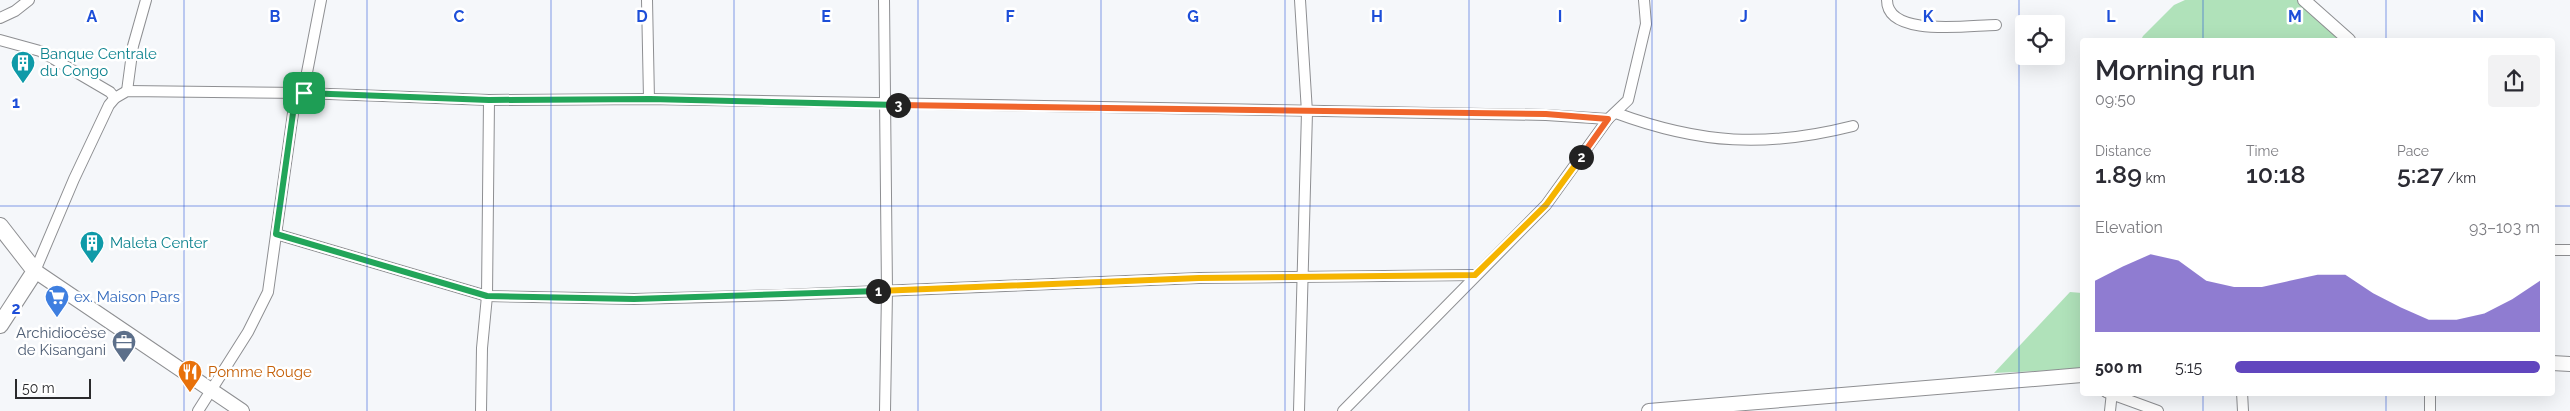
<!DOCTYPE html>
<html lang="en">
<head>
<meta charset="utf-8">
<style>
	:root { --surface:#fff; --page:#f2f2f3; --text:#2b2b33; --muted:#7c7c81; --accent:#6146be }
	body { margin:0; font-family:Raleway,sans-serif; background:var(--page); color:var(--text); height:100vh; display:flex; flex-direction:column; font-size:19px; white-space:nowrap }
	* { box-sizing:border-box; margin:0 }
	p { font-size:16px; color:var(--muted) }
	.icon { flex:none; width:28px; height:28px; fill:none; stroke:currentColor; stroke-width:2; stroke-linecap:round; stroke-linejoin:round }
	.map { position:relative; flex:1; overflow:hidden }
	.panel { position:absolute; left:2080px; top:38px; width:475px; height:358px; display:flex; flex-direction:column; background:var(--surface); border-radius:5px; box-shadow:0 5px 20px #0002 }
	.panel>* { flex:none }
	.tools { position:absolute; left:2015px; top:15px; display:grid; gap:10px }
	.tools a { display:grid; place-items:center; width:50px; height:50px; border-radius:5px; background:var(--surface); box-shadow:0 5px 20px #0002; font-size:25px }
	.scale { position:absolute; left:15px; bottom:12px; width:76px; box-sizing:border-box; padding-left:5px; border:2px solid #2a2a2c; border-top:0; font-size:14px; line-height:18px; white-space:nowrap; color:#2a2a2c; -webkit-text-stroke:4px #fff; paint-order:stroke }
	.pin { position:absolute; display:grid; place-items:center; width:42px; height:42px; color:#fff; margin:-21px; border-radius:10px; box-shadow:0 2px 8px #0006 }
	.km { position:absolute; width:25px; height:25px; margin:-12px; border-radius:50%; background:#222; color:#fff; font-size:14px; line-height:25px; text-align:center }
	.round { display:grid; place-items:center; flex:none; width:52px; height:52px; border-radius:5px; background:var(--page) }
	.head { display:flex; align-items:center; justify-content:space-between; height:85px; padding:0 15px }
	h1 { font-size:28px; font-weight:600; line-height:38px }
	.stats { display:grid; grid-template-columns:repeat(3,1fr); gap:8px; height:85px; padding:5px 15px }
	.stats div { display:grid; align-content:center }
	.stats b { font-size:25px; font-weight:600 }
	.stats small { font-size:14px; font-weight:400 }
	.stats p { font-size:14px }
	.chart { height:140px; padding:10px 15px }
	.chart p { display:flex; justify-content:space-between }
	.chart svg { width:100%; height:90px; margin-top:5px; fill:var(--accent); opacity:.7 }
	ul { padding:0 15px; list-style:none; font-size:16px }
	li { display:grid; grid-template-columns:80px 60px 1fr; align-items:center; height:38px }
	li i { height:12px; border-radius:6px; background:var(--accent) }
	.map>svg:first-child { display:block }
	.green { fill:#b0e2ba }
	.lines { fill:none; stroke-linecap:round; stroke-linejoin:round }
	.minor-casing { stroke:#8e8f92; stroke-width:12 }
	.tertiary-casing { stroke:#8e8f92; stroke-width:14 }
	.secondary-casing { stroke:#8e8f92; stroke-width:16 }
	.trunk-casing { stroke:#8e8f92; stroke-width:18 }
	.minor { stroke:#fff; stroke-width:10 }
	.tertiary { stroke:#fff; stroke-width:12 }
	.secondary { stroke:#fff; stroke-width:14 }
	.trunk { stroke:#fff; stroke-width:16 }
	.split-1-casing { stroke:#fff; stroke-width:10 }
	.split-2-casing { stroke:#fff; stroke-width:10 }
	.split-3-casing { stroke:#fff; stroke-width:10 }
	.split-4-casing { stroke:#fff; stroke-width:10 }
	.split-1 { stroke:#22a559; stroke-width:6 }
	.split-2 { stroke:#f5b400; stroke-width:6 }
	.split-3 { stroke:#f0652b; stroke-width:6 }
	.split-4 { stroke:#22a559; stroke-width:6 }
	.grid { fill:none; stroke:#1d4ed8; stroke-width:1; stroke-opacity:0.55 }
	.labels { text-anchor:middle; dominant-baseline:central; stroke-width:5; stroke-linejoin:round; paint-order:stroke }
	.culture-label { font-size:15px; fill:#0d838f; stroke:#fff; text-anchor:start }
	.shop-label { font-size:15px; fill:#366cbe; stroke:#fff; text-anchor:start }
	.service-label { font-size:15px; fill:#4e5e75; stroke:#fff; text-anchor:end }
	.food-label { font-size:15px; fill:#c56008; stroke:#fff; text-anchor:start }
	.grid-label { font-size:16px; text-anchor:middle; font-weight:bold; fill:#1d4ed8; stroke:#fff; stroke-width:5; stroke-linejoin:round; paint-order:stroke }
</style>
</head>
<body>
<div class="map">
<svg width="2570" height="411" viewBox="0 0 2570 411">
	<rect width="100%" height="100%" fill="#f5f7fa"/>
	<g class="green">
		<path d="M2185 0H2298L2339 40H2141L2143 36 2174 5Z"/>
		<path d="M2070 292 2082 293V369L1994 373Z"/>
	</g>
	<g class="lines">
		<defs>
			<g id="minor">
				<path d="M647 0 649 99"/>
				<path d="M884 0 887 291 885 411"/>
				<path d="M1887 0C1887 38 1970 25 1996 25"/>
				<path d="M0 18 15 11 29 0"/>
				<path d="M0 40 40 51 110 92 115 98"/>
				<path d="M127 91 133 46 146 0"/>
				<path d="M1616 113C1700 144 1766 148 1853 126"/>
				<path d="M276 234 487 296 634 299 782 295 1199 278 1475 275"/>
				<path d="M2552 250H2570"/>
				<path d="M35 271 74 179 109 105 115 98 127 91 303 93 489 100 649 99 1546 115 1608 119"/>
				<path d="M2106 392 2158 411"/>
				<path d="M2242 392 2243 411"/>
				<path d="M198 411 248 332 268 292 294 106 303 93 321 0"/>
				<path d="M481 411 482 348 487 296 489 100"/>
				<path d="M1299 411 1307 112 1300 0"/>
				<path d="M1343 411 1546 205 1608 119 1628 100 1646 24 1644 0"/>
				<path d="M2110 411 2112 392"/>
				<path d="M2430 411V392"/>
			</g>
			<path id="tertiary" d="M2304 0 2349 40"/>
			<g id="secondary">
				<path d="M35 271 242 411"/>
				<path d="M2552 363 2570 364"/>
				<path d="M1649 411 2082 375"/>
			</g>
			<path id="trunk" d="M0 226 35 271 0 325"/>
		</defs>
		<use href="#minor" class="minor-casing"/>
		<use href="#tertiary" class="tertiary-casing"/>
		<use href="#secondary" class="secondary-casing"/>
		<use href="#trunk" class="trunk-casing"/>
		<use href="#minor" class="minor"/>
		<use href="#tertiary" class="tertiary"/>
		<use href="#secondary" class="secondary"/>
		<use href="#trunk" class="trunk"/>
	</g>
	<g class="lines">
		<defs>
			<path id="split-1" d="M304 93 294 106 276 234 487 296 634 299 878 291"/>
			<path id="split-2" d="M878 291 1199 278 1475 275 1546 205 1581 157"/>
			<path id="split-3" d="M898 105 1546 114 1608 119 1581 157"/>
			<path id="split-4" d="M304 93 489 100 650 99 898 105"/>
		</defs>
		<use href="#split-1" class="split-1-casing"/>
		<use href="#split-2" class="split-2-casing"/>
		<use href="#split-3" class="split-3-casing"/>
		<use href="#split-4" class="split-4-casing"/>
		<use href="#split-1" class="split-1"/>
		<use href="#split-2" class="split-2"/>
		<use href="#split-3" class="split-3"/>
		<use href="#split-4" class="split-4"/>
	</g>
	<path class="grid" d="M184 0V411M367 0V411M551 0V411M734 0V411M918 0V411M1101 0V411M1285 0V411M1469 0V411M1652 0V411M1836 0V411M2019 0V411M2203 0V40M2386 0V40M0 206H2082M2552 206H2570M2203 392V411M2386 392V411"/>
	<defs>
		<symbol id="building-pin" viewBox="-11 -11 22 30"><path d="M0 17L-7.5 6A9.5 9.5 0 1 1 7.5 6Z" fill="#0f9aa8" stroke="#fff"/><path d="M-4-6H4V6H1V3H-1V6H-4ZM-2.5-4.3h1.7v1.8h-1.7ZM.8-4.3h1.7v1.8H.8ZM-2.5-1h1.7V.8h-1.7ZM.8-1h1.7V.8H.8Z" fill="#fff"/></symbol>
		<symbol id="supermarket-pin" viewBox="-11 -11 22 30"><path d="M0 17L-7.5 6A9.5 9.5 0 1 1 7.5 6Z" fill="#3f7fe0" stroke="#fff"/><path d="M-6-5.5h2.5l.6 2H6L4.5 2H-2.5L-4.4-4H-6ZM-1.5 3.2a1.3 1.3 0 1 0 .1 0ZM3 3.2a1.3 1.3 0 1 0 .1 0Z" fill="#fff"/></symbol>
		<symbol id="office-pin" viewBox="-11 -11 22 30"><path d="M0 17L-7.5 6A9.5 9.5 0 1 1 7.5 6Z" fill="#5c6f8a" stroke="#fff"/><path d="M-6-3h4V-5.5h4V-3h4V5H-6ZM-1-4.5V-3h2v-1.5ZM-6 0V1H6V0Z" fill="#fff"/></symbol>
		<symbol id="restaurant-pin" viewBox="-11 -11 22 30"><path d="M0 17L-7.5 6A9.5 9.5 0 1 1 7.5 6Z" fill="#e8710a" stroke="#fff"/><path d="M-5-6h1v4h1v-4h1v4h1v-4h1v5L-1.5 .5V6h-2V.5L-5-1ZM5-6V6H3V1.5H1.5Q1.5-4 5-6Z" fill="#fff"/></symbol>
	</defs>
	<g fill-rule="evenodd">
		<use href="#building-pin" x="9" y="49" width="28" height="38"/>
		<use href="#building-pin" x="78" y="229" width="28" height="38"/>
		<use href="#supermarket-pin" x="43" y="283" width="28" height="38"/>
		<use href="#office-pin" x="110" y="328" width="28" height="38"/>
		<use href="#restaurant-pin" x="176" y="358" width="28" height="38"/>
	</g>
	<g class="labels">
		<g class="culture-label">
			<text x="40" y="54">Banque Centrale<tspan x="40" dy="17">du Congo</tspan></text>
			<text x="110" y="243">Maleta Center</text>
		</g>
		<g class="shop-label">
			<text x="74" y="297">ex. Maison Pars</text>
		</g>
		<g class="service-label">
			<text x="106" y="333">Archidiocèse<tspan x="106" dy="17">de Kisangani</tspan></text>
		</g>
		<g class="food-label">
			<text x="208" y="372">Pomme Rouge</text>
		</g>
	</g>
	<g class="grid-label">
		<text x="92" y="22">A</text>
		<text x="275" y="22">B</text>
		<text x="459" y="22">C</text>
		<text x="642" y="22">D</text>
		<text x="826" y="22">E</text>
		<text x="1010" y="22">F</text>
		<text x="1193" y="22">G</text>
		<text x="1377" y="22">H</text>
		<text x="1560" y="22">I</text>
		<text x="1744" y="22">J</text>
		<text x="1928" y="22">K</text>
		<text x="2111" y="22">L</text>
		<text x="2295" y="22">M</text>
		<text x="2478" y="22">N</text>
		<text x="16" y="108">1</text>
		<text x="16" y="314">2</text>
	</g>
</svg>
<div class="tools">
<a><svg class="icon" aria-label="locate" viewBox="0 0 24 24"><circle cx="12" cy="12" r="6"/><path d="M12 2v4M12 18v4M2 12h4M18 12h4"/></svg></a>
</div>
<div class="scale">50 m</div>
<div class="pin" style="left:304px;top:93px;background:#1e9e55"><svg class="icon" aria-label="arrive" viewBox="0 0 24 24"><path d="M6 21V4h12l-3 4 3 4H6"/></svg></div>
<b class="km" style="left:878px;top:291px">1</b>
<b class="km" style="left:1581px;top:157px">2</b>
<b class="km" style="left:898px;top:105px">3</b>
<section class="panel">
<div class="head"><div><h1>Morning run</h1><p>09:50</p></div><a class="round"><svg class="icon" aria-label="share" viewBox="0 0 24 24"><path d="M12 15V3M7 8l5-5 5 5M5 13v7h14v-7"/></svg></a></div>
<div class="stats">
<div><p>Distance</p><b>1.89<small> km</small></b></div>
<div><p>Time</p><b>10:18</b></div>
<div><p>Pace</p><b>5:27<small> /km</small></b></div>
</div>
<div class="chart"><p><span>Elevation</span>93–103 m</p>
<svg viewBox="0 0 160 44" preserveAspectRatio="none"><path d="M0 44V19L10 12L20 6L30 9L40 19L50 22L60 22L70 19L80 16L90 16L100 25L110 32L120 38L130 38L140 35L150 28L160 19V44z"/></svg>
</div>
<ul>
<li><b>500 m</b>5:15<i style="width:100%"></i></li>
</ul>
</section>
</div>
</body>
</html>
